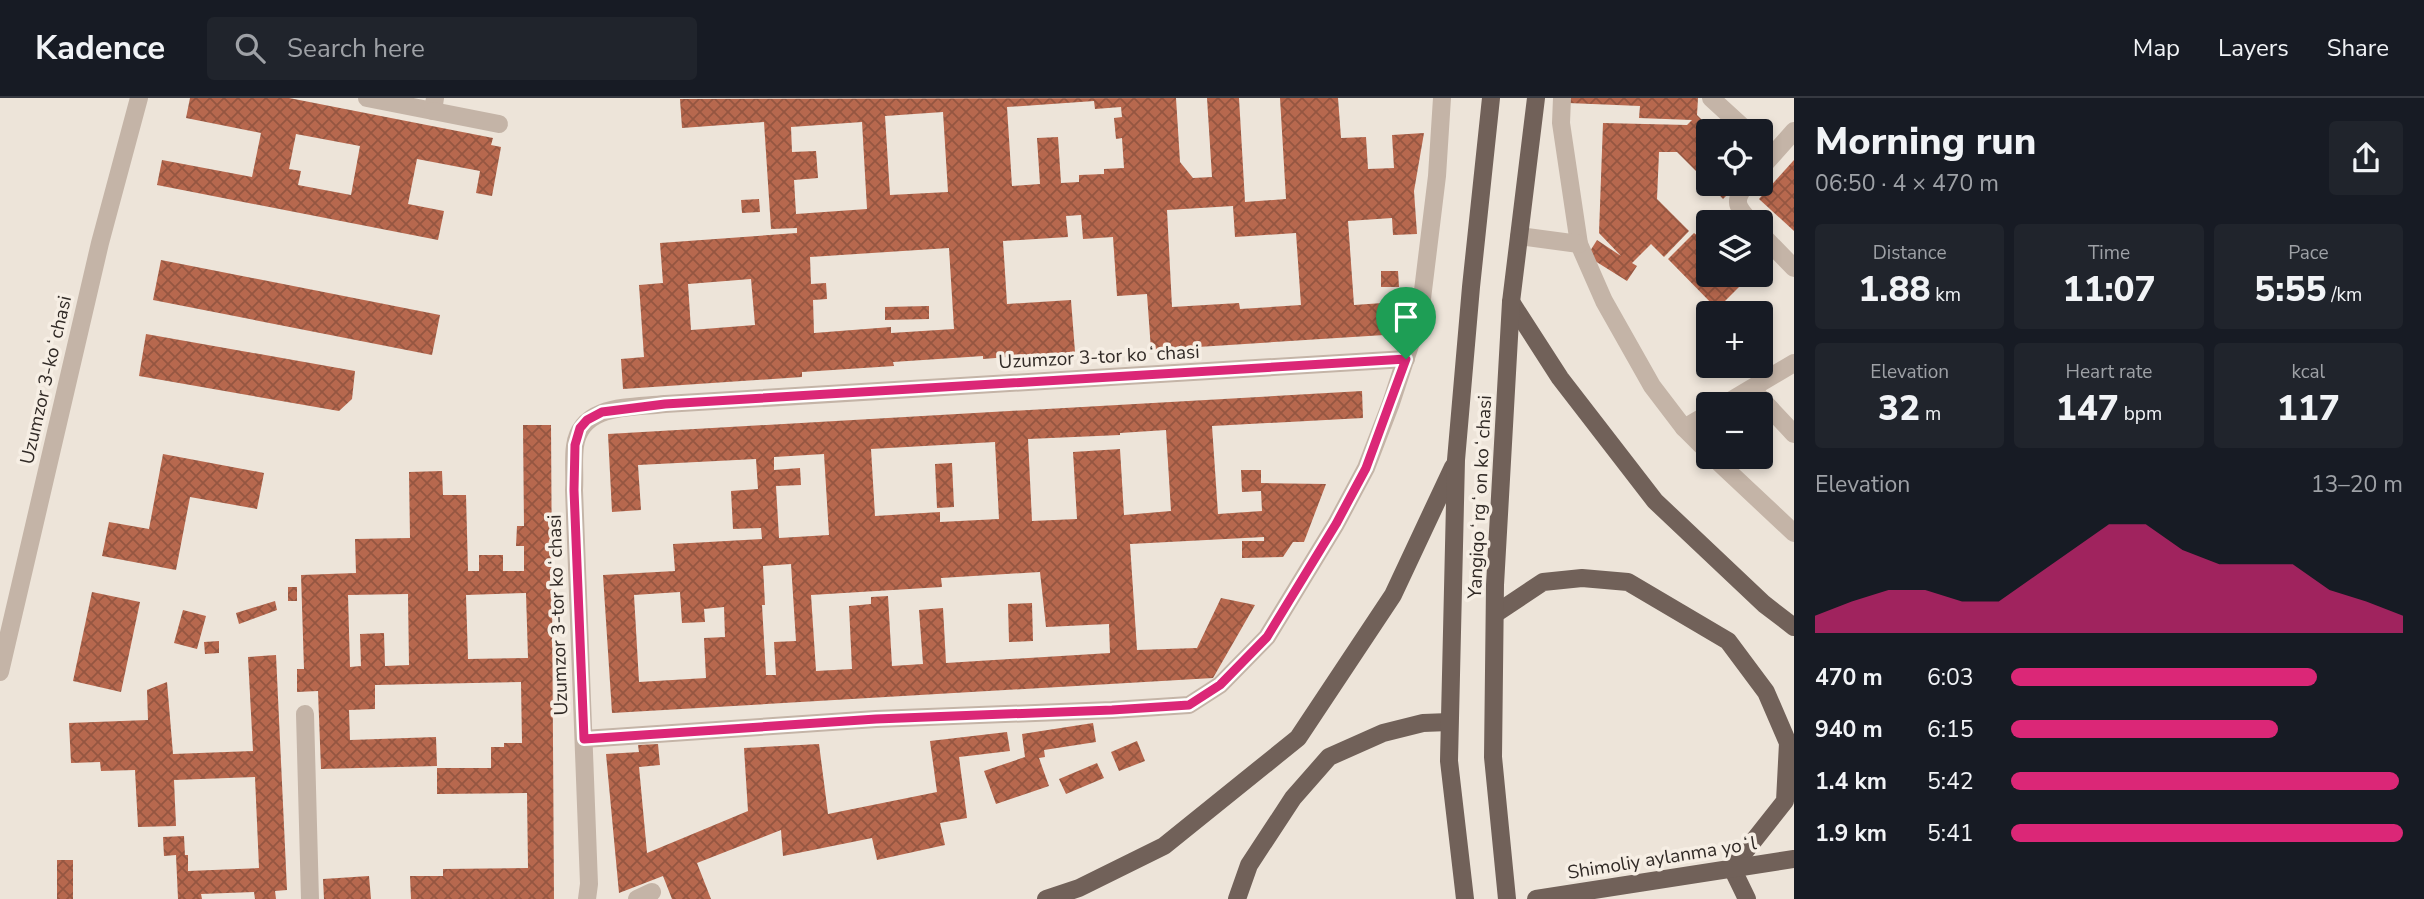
<!DOCTYPE html>
<html lang="en">
<head>
<meta charset="utf-8">
<style>
	:root { --surface:#171b24; --page:#20242c; --text:#f1f3f6; --muted:#9ea1a6; --line:#363941; --accent:#db2777 }
	body { margin:0; font-family:"Nunito Sans",sans-serif; background:var(--page); color:var(--text); height:100vh; display:flex; flex-direction:column; font-size:26px; white-space:nowrap }
	* { box-sizing:border-box; margin:0 }
	p { font-size:23px; color:var(--muted) }
	.icon { flex:none; width:38px; height:38px; fill:none; stroke:currentColor; stroke-width:2; stroke-linecap:round; stroke-linejoin:round }
	.map { position:relative; flex:1; overflow:hidden }
	.sheet { display:flex; flex-direction:column; background:var(--surface); width:630px }
	.sheet>* { flex:none }
	.controls { position:absolute; left:1696px; top:21px; display:grid; gap:14px }
	.controls a { display:grid; place-items:center; width:77px; height:77px; border-radius:7px; background:var(--surface); box-shadow:0 4px 10px #0003; font-size:35px }
	.pin { position:absolute; display:grid; place-items:center; width:60px; height:60px; color:#fff; margin:-72px -30px; border-radius:50% 50% 50% 0; rotate:-45deg; box-shadow:0 0 7px #0007 }
	.pin .icon { rotate:45deg }
	.round { display:grid; place-items:center; flex:none; width:74px; height:74px; border-radius:7px; background:var(--page) }
	.head { display:flex; align-items:center; justify-content:space-between; height:119px; padding:0 21px }
	h1 { font-size:38px; font-weight:800; line-height:52px }
	.figures { display:grid; grid-template-columns:repeat(3,1fr); gap:10px; height:119px; padding:7px 21px }
	.figures div { display:grid; align-content:center; border-radius:7px; background:var(--page); text-align:center }
	.figures b { font-size:35px; font-weight:800 }
	.figures small { font-size:19px; font-weight:400 }
	.figures p { font-size:19px }
	.chart { height:196px; padding:14px 21px }
	.chart p { display:flex; justify-content:space-between }
	.chart svg { width:100%; height:126px; margin-top:7px; fill:var(--accent); opacity:.7 }
	ul { padding:0 21px; list-style:none; font-size:23px }
	li { display:grid; grid-template-columns:112px 84px 1fr; align-items:center; height:52px }
	li i { height:18px; border-radius:9px; background:var(--accent) }
	header { display:flex; align-items:center; gap:42px; box-sizing:border-box; height:98px; padding:0 35px; background:var(--surface); border-bottom:2px solid var(--line) }
	header strong { font-size:33px }
	nav { display:flex; gap:38px; margin-inline-start:auto; font-size:24px }
	.search { width:490px; height:63px; background:var(--page); display:flex; align-items:center; gap:18px; box-sizing:border-box; padding:0 24px; border-radius:7px; color:var(--muted); font-size:26px }
	main { display:flex; flex:1; min-height:0 }
	.map>svg:first-child { display:block }
	.building { fill:url(#building-cross-hatch); fill-rule:evenodd }
	.lines { fill:none; stroke-linecap:round; stroke-linejoin:round }
	.minor { stroke:#c4b4a7; stroke-width:18 }
	.major { stroke:#716159; stroke-width:18 }
	.route-casing { stroke:#fff; stroke-width:14 }
	.route { stroke:#db2777; stroke-width:9 }
	.labels { text-anchor:middle; dominant-baseline:central; stroke-width:7; stroke-linejoin:round; paint-order:stroke }
	.street-label { font-size:19px; fill:#312a26; stroke:#f6eee4 }
</style>
</head>
<body>
<header>
<strong>Kadence</strong>
<div class="search"><svg class="icon" aria-label="search" viewBox="0 0 24 24"><circle cx="10" cy="10" r="6"/><path d="M15 15l6 6"/></svg>Search here</div>
<nav><a>Map</a><a>Layers</a><a>Share</a></nav>
</header>
<main>
<div class="map">
<svg width="1794" height="801" viewBox="0 0 1794 801">
	<defs>
		<pattern id="building-cross-hatch" width="8" height="8" patternUnits="userSpaceOnUse" patternTransform="scale(1.75)"><rect width="8" height="8" fill="#b7684e"/><path d="M0 0l8 8M0 8l8-8" fill="none" stroke="#955641"/></pattern>
	</defs>
	<rect width="100%" height="100%" fill="#ede4d9"/>
	<g class="building">
		<path d="M190 0H289L493 40 491 47 501 49 492 98 476 95 480 73 417 61 408 106 444 113 438 142 157 87 162 62 252 79 261 35 186 20ZM296 36 360 48 351 97 298 87 301 73 289 71Z"/>
		<path d="M1176 0 1180 64 1193 80 1212 79 1207 0H1239L1245 104 1286 101 1280 0H1338L1341 40 1366 39 1368 71 1394 70 1392 37 1424 35 1414 93 1417 136 1393 137 1392 120 1348 123 1354 207 1397 204 1400 236 1151 252 1147 196 1117 198 1113 139 1083 141 1081 117 1066 118 1068 139 1003 143 1007 206 1071 202 1075 254 983 261V258L893 264 894 268 802 274V279L623 291 621 261 644 259 639 187 663 185 660 145 797 135V130L771 131 764 24 682 30 680 1ZM1094 3 1095 11 1121 9 1122 19 1114 20 1116 41 1122 40 1124 70 1104 71V76L1079 77V84L1061 85 1058 39 1037 40 1040 86 1012 88 1007 9ZM943 14 948 94 890 97 885 18ZM862 24 867 111 796 116 794 82 818 80 816 53 792 54 791 29ZM1233 108 1235 139 1296 135 1301 207 1240 211 1239 205 1172 209 1167 112ZM949 150 954 231 891 235V229L814 235 813 202 827 201 826 185 811 186 810 159ZM751 181 755 227 691 232 688 186Z"/>
		<path d="M1569 0H1698L1697 17 1713 33H1708V85L1677 54H1659L1657 101 1689 133 1664 159 1651 146 1632 165 1637 168 1627 183 1587 158 1597 142 1621 158 1599 135 1603 25 1687 27 1692 22 1639 20 1640 8 1568 5Z"/>
		<path d="M1794 62V133L1759 101Z"/>
		<path d="M1709 86H1738L1723 101Z"/>
		<path d="M759 101 760 114 742 115 741 102Z"/>
		<path d="M1694 135 1702 141 1708 135V177H1737L1744 184 1717 211 1668 161Z"/>
		<path d="M161 162 440 217 432 257 153 202Z"/>
		<path d="M1381 173H1398L1399 189H1381Z"/>
		<path d="M929 208V221L885 222V209Z"/>
		<path d="M146 236 355 273 352 301 339 313 139 278Z"/>
		<path d="M1362 293 1363 320 1212 328 1218 416 1262 413 1261 393 1242 394 1241 372H1261V385L1326 386 1304 444H1293L1283 459 1242 460V443H1264V439L1130 446 1137 552 1197 550 1221 500 1255 507 1213 580 612 615 603 477 675 473 673 446 762 441 761 430 733 431 731 393 758 391 756 361 638 367 641 412 612 414 608 336ZM1166 332 1171 413 1124 417 1120 351 1073 354 1077 421 1032 423 1028 341 1120 337V335ZM995 344 999 421 940 424V414L875 418 871 351ZM824 356 829 437 779 440 776 388 801 387 800 370 774 372V359ZM791 466 796 543 774 544 776 577H766L762 507H765L763 468ZM1040 474 1046 529 1109 526 1110 555 946 565 943 510 919 512 923 566 892 568 888 498 871 499V506L849 508 852 571 816 573 811 497 942 489 941 480ZM680 494 682 525 705 524 704 511 724 509 725 539 704 540 706 580 639 584 634 497Z"/>
		<path d="M523 327H551L554 801H411L410 778H443V771L528 770 527 695 437 696V670H491V649H504V645H522L521 584 375 587V611L349 612 350 642 436 639 437 668 321 671 318 593 297 594V571H304L301 477 356 475 355 441 410 440 409 374 442 373 443 397H466L468 473H479V457H503V473H524V448H516L517 428H524ZM526 495 528 560 468 561 466 497ZM408 496 409 567 385 568 384 535 360 536 361 568 350 569 348 497Z"/>
		<path d="M163 356 264 375 257 411 190 399 176 472 102 458 109 424 149 431Z"/>
		<path d="M952 365 954 409 937 410 935 366Z"/>
		<rect x="288" y="489" width="9" height="14"/>
		<path d="M92 494 140 504 121 594 73 583Z"/>
		<path d="M275 503 277 512 239 526 236 515Z"/>
		<path d="M1032 505 1033 543 1009 544 1008 506Z"/>
		<path d="M183 512 206 518 197 551 174 545Z"/>
		<path d="M219 543V555L205 556 204 544Z"/>
		<path d="M276 557 287 792 275 793 276 801H255L254 794 201 796 202 801H178L176 757 164 758 163 739 184 738 185 757H188V773L259 770 255 679 174 682 176 728 138 729 135 672 101 673 100 664 71 665 69 625 148 622 147 592 167 584 173 656 253 653 248 559Z"/>
		<path d="M1093 625 1096 644 1044 652 1045 659 1039 660 1049 688 996 706 984 673 1025 659 1022 636Z"/>
		<path d="M1007 634 1010 653 959 659 967 720 940 725 945 747 877 762 872 740 783 758 781 732 697 765 711 801H672L663 778 619 795 606 656 639 654 638 647 658 646 660 667 639 669 647 755 748 713 744 650 819 646 828 716 937 694 930 643Z"/>
		<path d="M1137 643 1145 663 1119 673 1111 654Z"/>
		<path d="M1097 665 1104 680 1066 696 1059 681Z"/>
		<rect x="57" y="762" width="16" height="39"/>
		<path d="M369 778 371 801H324L323 781Z"/>
	</g>
	<g class="lines">
		<g class="minor">
			<path d="M367 0 433 13 435 0"/>
			<path d="M1562 0 1561 25 1579 146 1604 203 1652 288 1684 330 1708 354"/>
			<path d="M1711 0 1747 33"/>
			<path d="M433 13 499 26"/>
			<path d="M1760 71 1794 33"/>
			<path d="M1747 86C1732 103 1737 109 1751 124"/>
			<path d="M1760 135 1794 170"/>
			<path d="M1519 138 1579 146"/>
			<path d="M1752 291 1794 336"/>
			<path d="M1725 306 1794 265"/>
			<path d="M1684 330 1708 316"/>
			<path d="M1713 359 1794 435"/>
			<path d="M0 574 100 145 139 0"/>
			<path d="M305 616 310 801"/>
			<path d="M584 641 876 621 1112 612 1189 607 1220 587 1267 539 1336 426 1366 370 1391 305 1420 217 1437 78 1442 0"/>
			<path d="M587 801 589 786 574 392C575 377 573 362 575 348 581 305 632 310 665 306L1406 261"/>
			<path d="M637 801 652 794"/>
		</g>
		<g class="major">
			<path d="M1511 204 1560 280 1655 403 1764 506 1794 529"/>
			<path d="M1495 516 1543 484 1582 480 1628 484 1728 543 1766 594 1788 645 1785 703 1732 770 1747 801"/>
			<path d="M1046 801 1079 790 1164 748 1298 640 1393 497 1453 369"/>
			<path d="M1237 801 1249 767 1293 700 1329 659 1383 635 1423 625 1449 624"/>
			<path d="M1465 801 1449 663 1456 362 1471 189 1491 0"/>
			<path d="M1507 801 1493 659 1495 487 1511 204 1536 0"/>
			<path d="M1536 801 1794 761"/>
		</g>
	</g>
	<g class="lines">
		<defs>
			<path id="route" d="M1406 261 1366 370 1336 426 1267 539 1220 587 1189 607 1112 612 876 621 584 641 574 392 575 347 580 330 587 322 602 314 665 306Z"/>
		</defs>
		<use href="#route" class="route-casing"/>
		<use href="#route" class="route"/>
	</g>
	<g class="labels">
		<g class="street-label">
			<text transform="translate(1099 259) rotate(-3)">Uzumzor 3-tor koʻchasi</text>
			<text transform="translate(46 282) rotate(-77)">Uzumzor 3-koʻchasi</text>
			<text transform="translate(1480 399) rotate(-87)">Yangiqoʻrgʻon koʻchasi</text>
			<text transform="translate(558 517) rotate(-92)">Uzumzor 3-tor koʻchasi</text>
			<text transform="translate(1662 760) rotate(-9)">Shimoliy aylanma yoʻl</text>
		</g>
	</g>
</svg>
<div class="controls">
<a><svg class="icon" aria-label="locate" viewBox="0 0 24 24"><circle cx="12" cy="12" r="6"/><path d="M12 2v4M12 18v4M2 12h4M18 12h4"/></svg></a>
<a><svg class="icon" aria-label="layers" viewBox="0 0 24 24"><path d="M12 4l9 5-9 5-9-5zM3 14l9 5 9-5"/></svg></a>
<a>+</a>
<a>−</a>
</div>
<div class="pin" style="left:1406px;top:261px;background:#1e9e55"><svg class="icon" aria-label="arrive" viewBox="0 0 24 24"><path d="M6 21V4h12l-3 4 3 4H6"/></svg></div>
</div>
<section class="sheet">
<div class="head"><div><h1>Morning run</h1><p>06:50 · 4 × 470 m</p></div><a class="round"><svg class="icon" aria-label="share" viewBox="0 0 24 24"><path d="M12 15V3M7 8l5-5 5 5M5 13v7h14v-7"/></svg></a></div>
<div class="figures">
<div><p>Distance</p><b>1.88<small> km</small></b></div>
<div><p>Time</p><b>11:07</b></div>
<div><p>Pace</p><b>5:55<small> /km</small></b></div>
</div>
<div class="figures">
<div><p>Elevation</p><b>32<small> m</small></b></div>
<div><p>Heart rate</p><b>147<small> bpm</small></b></div>
<div><p>kcal</p><b>117</b></div>
</div>
<div class="chart"><p><span>Elevation</span>13–20 m</p>
<svg viewBox="0 0 160 44" preserveAspectRatio="none"><path d="M0 44V38L10 33L20 29L30 29L40 33L50 33L60 24L70 15L80 6L90 6L100 15L110 20L120 20L130 20L140 29L150 33L160 38V44z"/></svg>
</div>
<ul>
<li><b>470 m</b>6:03<i style="width:78%"></i></li>
<li><b>940 m</b>6:15<i style="width:68%"></i></li>
<li><b>1.4 km</b>5:42<i style="width:99%"></i></li>
<li><b>1.9 km</b>5:41<i style="width:100%"></i></li>
</ul>
</section>
</main>
</body>
</html>
